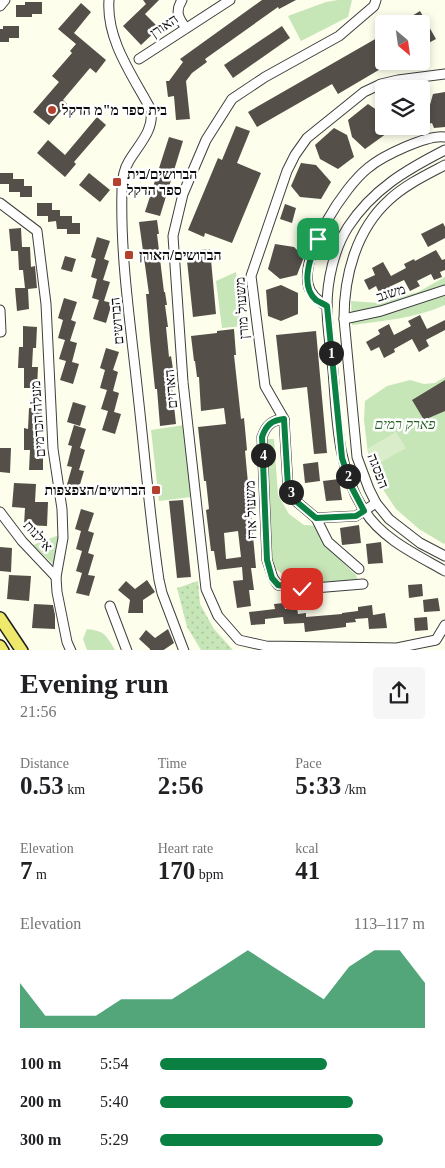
<!DOCTYPE html>
<html lang="en">
<head>
<meta charset="utf-8">
<style>
	:root { --surface:#fff; --page:#f6f6f6; --text:#202124; --muted:#757577; --accent:#0b8043 }
	body { margin:0; font-family:"Times New Roman","Noto Sans Hebrew",serif; background:var(--page); color:var(--text); height:100vh; display:flex; flex-direction:column; font-size:19px; white-space:nowrap }
	* { box-sizing:border-box; margin:0 }
	p { font-size:16px; color:var(--muted) }
	.icon { flex:none; width:28px; height:28px; fill:none; stroke:currentColor; stroke-width:2; stroke-linecap:round; stroke-linejoin:round }
	.map { position:relative; height:650px; overflow:hidden }
	.drawer { display:flex; flex-direction:column; background:var(--surface); flex:1 }
	.drawer>* { flex:none }
	.needle { width:32px; rotate:151deg }
	.fabs { position:absolute; left:375px; top:15px; display:grid; gap:10px }
	.fabs a { display:grid; place-items:center; width:55px; height:55px; border-radius:5px; background:var(--surface); box-shadow:0 2px 8px #0003; font-size:25px }
	.pin { position:absolute; display:grid; place-items:center; width:42px; height:42px; color:#fff; margin:-21px; border-radius:10px; box-shadow:0 2px 8px #0006 }
	.km { position:absolute; width:25px; height:25px; margin:-12px; border-radius:50%; background:#222; color:#fff; font-size:14px; line-height:25px; text-align:center }
	.round { display:grid; place-items:center; flex:none; width:52px; height:52px; border-radius:5px; background:var(--page) }
	.head { display:flex; align-items:center; justify-content:space-between; height:85px; padding:0 20px }
	h1 { font-size:28px; font-weight:700; line-height:38px }
	.metrics { display:grid; grid-template-columns:repeat(3,1fr); gap:8px; height:85px; padding:5px 20px }
	.metrics div { display:grid; align-content:center }
	.metrics b { font-size:25px; font-weight:700 }
	.metrics small { font-size:14px; font-weight:400 }
	.metrics p { font-size:14px }
	.chart { height:140px; padding:10px 20px }
	.chart p { display:flex; justify-content:space-between }
	.chart svg { width:100%; height:90px; margin-top:5px; fill:var(--accent); opacity:.7 }
	ul { padding:0 20px; list-style:none; font-size:16px }
	li { display:grid; grid-template-columns:80px 60px 1fr; align-items:center; height:38px }
	li i { height:12px; border-radius:6px; background:var(--accent) }
	.map>svg:first-child { display:block }
	.grass { fill:url(#grass-dots) }
	.park { fill:#c7e6b8 }
	.pitch { fill:#daedca }
	.building { fill:#544f49; fill-rule:evenodd }
	.lines { fill:none; stroke-linecap:round; stroke-linejoin:round }
	.minor-casing { stroke:#3f3f3f; stroke-width:11 }
	.major-casing { stroke:#1d1d1d; stroke-width:14 }
	.minor { stroke:#fff; stroke-width:9 }
	.major { stroke:#efe96b; stroke-width:11 }
	.route-casing { stroke:#fff; stroke-width:10 }
	.route { stroke:#0b8043; stroke-width:6 }
	.poi-dot { fill:#b3412e; stroke:#fff; stroke-width:2 }
	.labels { text-anchor:middle; dominant-baseline:central; stroke-width:5; stroke-linejoin:round; paint-order:stroke }
	.street-label { font-size:14px; fill:#0c0c0c; stroke:#fff }
	.poi-label { font-size:14px; font-weight:bold; fill:#0c0c0c; stroke:#fff; text-anchor:start }
	.park-label { font-size:14px; font-style:italic; fill:#225f21; stroke:#fff }
</style>
</head>
<body>
<div class="map">
<svg width="445" height="651" viewBox="0 0 445 651">
	<defs>
		<pattern id="grass-dots" width="8" height="8" patternUnits="userSpaceOnUse" patternTransform="scale(1.25)"><rect width="8" height="8" fill="#c7e6b8"/><path d="M2 2h.1M6 6h.1" fill="none" stroke="#aac49d" stroke-width="1.8" stroke-linecap="round"/></pattern>
	</defs>
	<rect width="100%" height="100%" fill="#fefeec"/>
	<path class="grass" d="M198 581 200 604 214 629 233 650H201L187 627 177 588Z"/>
	<g class="park">
		<path d="M338 0H352L348 17 301 41 288 16 326 2Z"/>
		<path d="M236 272 244 326 222 328 216 281Z"/>
		<path d="M445 277V305C416 318 383 321 352 325L351 301 379 303 418 292Z"/>
		<path d="M445 377V543L444 544 419 529 396 509 370 470 364 420 365 401 387 386 410 380 424 384 435 383Z"/>
		<path d="M184 425 191 497 159 501 151 430Z"/>
		<path d="M263 439H274L278 495 289 514 304 525 322 526 326 546 356 575 358 581 296 585 271 565Z"/>
		<path d="M59 535 55 566 33 545Z"/>
		<path d="M87 629C105 631 106 635 115 650H87L83 639Z"/>
	</g>
	<path class="pitch" d="M396 432 406 448 376 465 367 449Z"/>
	<g class="building">
		<path d="M143 0H159L145 14 159 28 141 45 123 26 146 4Z"/>
		<path d="M262 0H296L279 9 278 7 205 59 207 62 192 73 186 81 190 119 176 120 174 96 168 97 166 81H169L183 62 180 59Z"/>
		<path d="M25 2H42V14H32V17H16V5H25Z"/>
		<path d="M81 3 91 12 74 33 106 60 96 73 90 68 63 100 67 104 49 125 33 112 59 82 52 76 72 53 70 51 76 44 58 29Z"/>
		<path d="M420 11 436 39 421 47V24H399Z"/>
		<path d="M3 26H19V38H9V42H0V29H3Z"/>
		<path d="M282 26 290 38 233 78 224 65Z"/>
		<path d="M384 34V61H394L338 94 332 84 257 127 248 112Z"/>
		<path d="M445 92V127L434 128 432 123 421 126V103L428 112 433 94Z"/>
		<path d="M368 104 384 115V126H397L365 149 352 137 348 120Z"/>
		<path d="M97 117 106 125 74 162 76 164 65 177 37 153 48 140 65 155Z"/>
		<path d="M236 126 250 131 237 163 261 173 232 243 205 233 204 237 188 230 218 158 222 160Z"/>
		<path d="M334 128 347 135 354 157 338 169 320 159 315 145Z"/>
		<path d="M169 137 183 141 160 216 145 212Z"/>
		<path d="M301 163 316 165 331 182 321 199 300 197 291 186Z"/>
		<path d="M0 173H13V179H24V186H32V197H20V192H9V184H0Z"/>
		<path d="M89 173 110 190 100 202 79 185Z"/>
		<path d="M37 203H52V210H60V216H72V223H80V234H67V229H57L56 221 48 222V216H37Z"/>
		<path d="M285 204 296 208 292 223 280 219Z"/>
		<path d="M157 220 159 234H157L164 292H165L167 305H165L168 327H166L169 357 171 356 173 369H170L176 424 160 426 157 389H155L150 340 146 294H149L139 222Z"/>
		<path d="M443 223 445 227V238L428 247 421 234Z"/>
		<path d="M21 228 22 247H30L31 267 35 266 37 288 28 289 29 309 17 311 15 288H25L23 270H19L18 251H11L9 229Z"/>
		<path d="M97 237 110 241 104 259 109 261 103 280 110 282 104 301 112 303 106 323 93 319 99 300 92 298 97 279 91 277 96 259 91 257Z"/>
		<path d="M275 244 294 247 304 257 297 275 280 279 268 269Z"/>
		<path d="M210 249 216 314 193 317 186 251Z"/>
		<path d="M436 250 442 260 445 259V270L440 272 442 277 434 280 431 274 417 281 420 286 410 291 404 280 389 287 392 293 382 299 376 286 369 290 364 280 375 275 372 268 383 262 391 276 406 268 404 264 414 259 415 261Z"/>
		<path d="M65 256 76 259 72 272 61 269Z"/>
		<path d="M281 285 298 293V314L281 321 268 316 266 290Z"/>
		<path d="M64 298 77 302 71 320 76 322 70 341 77 343 72 362 79 364 73 384 60 380 66 361 59 359 65 340 58 338 63 320 58 318Z"/>
		<path d="M420 315 427 329 445 320V330L426 340 429 346 419 352 412 339 394 349 395 352 384 358 379 347 371 351 366 342 380 334 378 330 389 324 394 335 411 326 408 321Z"/>
		<path d="M23 326 37 327 36 348H33L32 367H38L37 388H24V368H18L19 347H23Z"/>
		<path d="M234 329 236 355H234L241 419 244 418 247 450 245 451 256 568H251L254 590H249L251 606 237 608 233 581 243 580 242 567 217 570 214 551H211L206 510 209 509 206 481H204L198 427 226 424 224 408 201 411 199 377H197L195 361H194L191 336 217 333V331ZM238 531 241 557 226 559 224 533Z"/>
		<path d="M316 331 327 453 314 454 307 387 282 390 276 335Z"/>
		<path d="M106 348 119 352 113 370 118 372 113 391 119 393 114 412 121 414 115 434 102 430 108 411 101 409 107 390 100 388 105 370 100 368Z"/>
		<path d="M445 380V411L424 420 412 400Z"/>
		<path d="M73 402 86 406 80 426 67 422Z"/>
		<path d="M29 408 42 409V430H38L37 449H43V470H29L30 450H24V428L28 429Z"/>
		<path d="M74 425 86 429 80 448 85 450 79 470 84 471 78 491 66 488 72 467 67 466 72 446 68 445Z"/>
		<path d="M0 448H11L10 473 0 472Z"/>
		<path d="M318 462 320 481 305 483 303 464Z"/>
		<path d="M339 479 342 500 326 501 323 481Z"/>
		<path d="M14 483 36 484 35 502H48L47 526 24 525 25 508 12 507Z"/>
		<path d="M183 500 191 577 177 578 169 501Z"/>
		<path d="M81 509 94 513 88 531 94 533 88 553 94 555 88 575 95 576 89 596 76 593 82 573 76 571 82 551 76 549 81 531 75 529Z"/>
		<path d="M359 525 361 543 342 545 340 528Z"/>
		<path d="M381 542 383 563 368 564 366 544Z"/>
		<path d="M0 547 12 548 11 572 0 571Z"/>
		<path d="M9 575 31 576 29 601 7 599Z"/>
		<path d="M147 580 155 592 143 600V613H128L130 600 118 590 126 581 135 589Z"/>
		<path d="M422 584 423 596 409 598 408 585Z"/>
		<path d="M438 598 440 611 424 612 423 600Z"/>
		<path d="M284 603 285 609 297 608 298 614 306 613V617L342 614V613L358 611V607L372 605 373 615 385 613 387 628 369 629 368 618 355 619 356 622 346 623V627L305 632 304 623 284 624 283 617 265 619V624L251 625 249 612 275 609 274 604Z"/>
		<path d="M34 604 53 605 55 615V629L32 628Z"/>
		<path d="M427 617 428 630 415 631 414 618Z"/>
		<path d="M168 629 174 643 162 651H150V649L139 639 146 630 155 638Z"/>
	</g>
	<g class="lines">
		<defs>
			<g id="minor">
				<path d="M109 0C106 40 133 76 151 110 154 131 139 144 129 161 124 169 122 180 122 190 120 258 131 327 138 395 145 457 150 519 159 580L162 593 184 651"/>
				<path d="M182 0C175 11 178 18 186 28"/>
				<path d="M376 0 374 6 339 36 265 77 232 99 206 140 183 194 173 236 183 382 206 589 218 616 239 640 266 646 397 648 436 640 445 625"/>
				<path d="M0 6 5 0"/>
				<path d="M139 59 230 0"/>
				<path d="M445 150C406 170 373 189 348 227 334 249 327 281 327 307 327 328 331 350 333 371 337 418 337 469 364 510 382 539 417 555 445 571"/>
				<path d="M445 165C426 175 405 185 389 200 356 230 344 276 344 319L357 457 369 489 376 503 389 519 420 543 445 556"/>
				<path d="M0 203 37 231 46 304 53 449 62 509 63 538 56 577 57 592 67 642 71 651"/>
				<path d="M327 306C318 301 310 295 308 284 302 252 344 187 368 168 382 156 428 134 445 137"/>
				<path d="M0 310 1 332"/>
				<path d="M344 319 381 311 445 290"/>
				<path d="M284 419C272 420 266 425 262 437L267 560 273 578 278 585 302 589 363 584"/>
				<path d="M376 503 356 516 316 518 297 502 288 487 284 419 265 386 251 276 287 171 295 155 307 138 364 92 381 84 398 80 445 74"/>
				<path d="M0 512 22 541 56 577"/>
				<path d="M316 518 328 542 359 569"/>
				<path d="M110 606 127 651"/>
			</g>
			<g id="major">
				<path d="M0 618 22 651"/>
				<path d="M0 646 3 651"/>
			</g>
		</defs>
		<use href="#minor" class="minor-casing"/>
		<use href="#major" class="major-casing"/>
		<use href="#minor" class="minor"/>
		<use href="#major" class="major"/>
	</g>
	<g class="lines">
		<defs>
			<path id="route" d="M302 589 278 585 272 578 267 560 262 437C266 425 272 420 284 419L288 487 297 502 316 518 356 516 364 511 352 488 342 458 327 306C324 304 319 302 316 300 299 285 311 256 318 239"/>
		</defs>
		<use href="#route" class="route-casing"/>
		<use href="#route" class="route"/>
	</g>
	<g class="poi-dot">
		<circle cx="52" cy="110" r="5"/>
		<rect x="112" y="177" width="10" height="10" rx="2.5"/>
		<rect x="124" y="250" width="10" height="10" rx="2.5"/>
		<rect x="151" y="485" width="10" height="10" rx="2.5"/>
	</g>
	<g class="labels">
		<g class="street-label">
			<text transform="translate(164 26) rotate(-34)">האורן</text>
			<text transform="translate(391 293) rotate(-17)">משגב</text>
			<text transform="translate(242 308) rotate(-94)">משעול מורן</text>
			<text transform="translate(117 321) rotate(-95)">הברושים</text>
			<text transform="translate(171 389) rotate(-95)">הארזים</text>
			<text transform="translate(38 419) rotate(-94)">מעלה הכרמים</text>
			<text transform="translate(378 471) rotate(69)">הפסגה</text>
			<text transform="translate(251 510) rotate(-92)">משעול ארז</text>
			<text transform="translate(38 536) rotate(48)">אילנות</text>
		</g>
		<g class="poi-label">
			<text x="62" y="110">בית ספר מ"מ הדקל</text>
			<text x="127" y="174">הברושים/בית<tspan x="127" dy="16">ספר הדקל</tspan></text>
			<text x="139" y="255">הברושים/האורן</text>
			<text x="146" y="490" text-anchor="end">הברושים/הצפצפות</text>
		</g>
		<g class="park-label">
			<text x="405" y="424">פארק רמים</text>
		</g>
	</g>
</svg>
<div class="fabs">
<a><svg class="needle" viewBox="-14 -14 28 28"><path d="M0-13l5 13h-10z" fill="#e53935"/><path d="M0 13l5-13h-10z" fill="#757577"/></svg></a>
<a><svg class="icon" aria-label="layers" viewBox="0 0 24 24"><path d="M12 4l9 5-9 5-9-5zM3 14l9 5 9-5"/></svg></a>
</div>
<div class="pin" style="left:318px;top:239px;background:#1e9e55"><svg class="icon" aria-label="arrive" viewBox="0 0 24 24"><path d="M6 21V4h12l-3 4 3 4H6"/></svg></div>
<div class="pin" style="left:302px;top:589px;background:#d93025"><svg class="icon" aria-label="check" viewBox="0 0 24 24"><path d="M5 12l5 5 9-10"/></svg></div>
<b class="km" style="left:331px;top:353px">1</b>
<b class="km" style="left:348px;top:476px">2</b>
<b class="km" style="left:291px;top:492px">3</b>
<b class="km" style="left:263px;top:455px">4</b>
</div>
<section class="drawer">
<div class="head"><div><h1>Evening run</h1><p>21:56</p></div><a class="round"><svg class="icon" aria-label="share" viewBox="0 0 24 24"><path d="M12 15V3M7 8l5-5 5 5M5 13v7h14v-7"/></svg></a></div>
<div class="metrics">
<div><p>Distance</p><b>0.53<small> km</small></b></div>
<div><p>Time</p><b>2:56</b></div>
<div><p>Pace</p><b>5:33<small> /km</small></b></div>
</div>
<div class="metrics">
<div><p>Elevation</p><b>7<small> m</small></b></div>
<div><p>Heart rate</p><b>170<small> bpm</small></b></div>
<div><p>kcal</p><b>41</b></div>
</div>
<div class="chart"><p><span>Elevation</span>113–117 m</p>
<svg viewBox="0 0 160 44" preserveAspectRatio="none"><path d="M0 44V22L10 38L20 38L30 38L40 30L50 30L60 30L70 22L80 14L90 6L100 14L110 22L120 30L130 14L140 6L150 6L160 22V44z"/></svg>
</div>
<ul>
<li><b>100 m</b>5:54<i style="width:63%"></i></li>
<li><b>200 m</b>5:40<i style="width:73%"></i></li>
<li><b>300 m</b>5:29<i style="width:84%"></i></li>
</ul>
</section>
</body>
</html>
